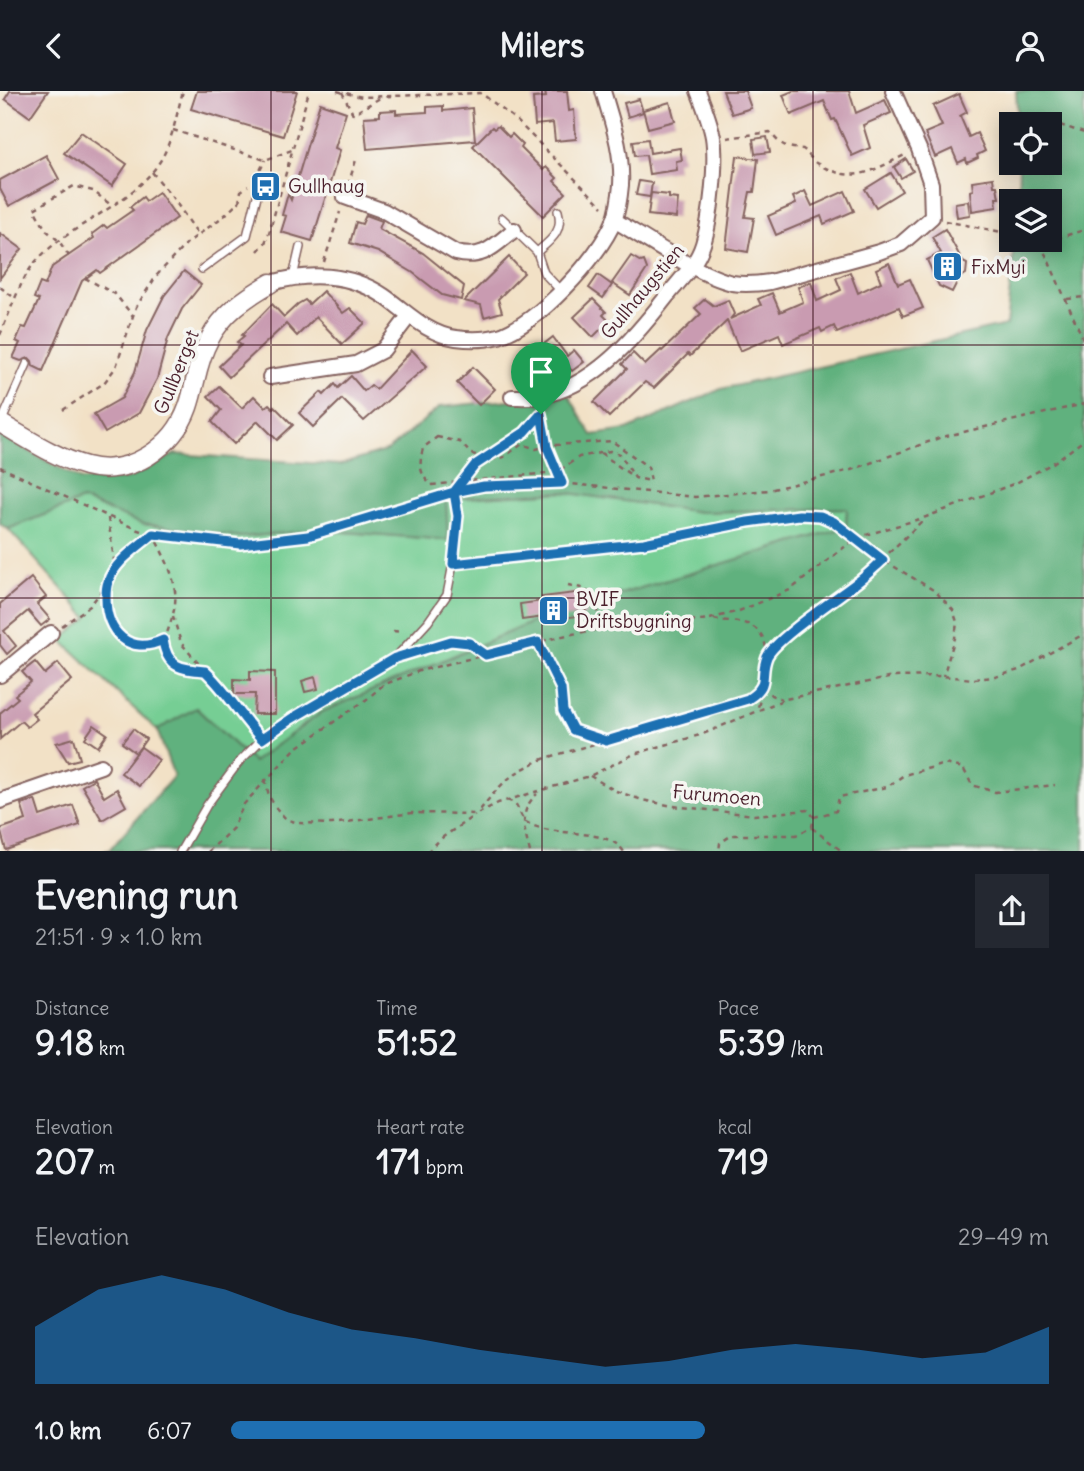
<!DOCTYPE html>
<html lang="en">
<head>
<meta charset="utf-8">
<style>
	:root { --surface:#171b24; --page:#242831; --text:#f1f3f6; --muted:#9ea1a6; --accent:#1f6fb2 }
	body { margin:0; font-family:Delius,sans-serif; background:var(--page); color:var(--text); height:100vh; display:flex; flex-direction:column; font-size:26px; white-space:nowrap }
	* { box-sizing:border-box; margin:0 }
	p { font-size:23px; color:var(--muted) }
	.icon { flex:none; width:38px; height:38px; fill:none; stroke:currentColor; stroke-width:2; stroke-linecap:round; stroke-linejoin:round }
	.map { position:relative; height:760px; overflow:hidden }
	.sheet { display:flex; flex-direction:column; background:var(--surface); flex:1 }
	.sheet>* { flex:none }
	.buttons { position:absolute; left:999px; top:21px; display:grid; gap:14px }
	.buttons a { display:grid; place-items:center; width:63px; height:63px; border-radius:0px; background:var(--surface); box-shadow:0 4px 18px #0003; font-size:35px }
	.pin { position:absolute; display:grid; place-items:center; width:60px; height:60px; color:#fff; margin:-72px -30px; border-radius:50% 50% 50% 0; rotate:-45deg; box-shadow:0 0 7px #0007 }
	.pin .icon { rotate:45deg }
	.round { display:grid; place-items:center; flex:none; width:74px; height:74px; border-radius:0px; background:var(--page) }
	.headline { display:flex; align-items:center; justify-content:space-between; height:119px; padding:0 35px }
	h1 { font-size:38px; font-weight:700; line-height:52px }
	.stats { display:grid; grid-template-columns:repeat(3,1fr); gap:10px; height:119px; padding:7px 35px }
	.stats div { display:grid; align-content:center }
	.stats b { font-size:35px; font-weight:700 }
	.stats small { font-size:19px; font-weight:400 }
	.stats p { font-size:19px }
	.chart { height:196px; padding:14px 35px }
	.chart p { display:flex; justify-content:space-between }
	.chart svg { width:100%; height:126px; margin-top:7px; fill:var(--accent); opacity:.7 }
	ul { padding:0 35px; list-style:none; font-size:23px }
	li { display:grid; grid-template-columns:112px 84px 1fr; align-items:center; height:52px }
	li i { height:18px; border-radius:9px; background:var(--accent) }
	header { display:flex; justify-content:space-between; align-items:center; height:91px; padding:0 35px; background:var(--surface); font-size:32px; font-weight:700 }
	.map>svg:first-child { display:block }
	.green { fill:#76ce94; stroke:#607660; stroke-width:2 }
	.forest { fill:#60b17e; stroke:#556854; stroke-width:2 }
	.building { fill:#c99bb1 }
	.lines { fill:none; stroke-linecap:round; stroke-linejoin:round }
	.service-casing { stroke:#856361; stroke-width:10 }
	.minor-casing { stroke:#856361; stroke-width:18 }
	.tertiary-casing { stroke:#856361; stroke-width:21 }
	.path { stroke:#856361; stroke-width:2.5; stroke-dasharray:5 5; stroke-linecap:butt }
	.service { stroke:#fff; stroke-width:7 }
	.minor { stroke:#fff; stroke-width:14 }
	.tertiary { stroke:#fff; stroke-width:18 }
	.route-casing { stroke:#fff; stroke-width:14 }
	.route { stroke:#1f6fb2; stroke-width:9 }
	.grid { fill:none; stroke:#4a1f2b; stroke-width:2; stroke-opacity:0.55 }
	.labels { text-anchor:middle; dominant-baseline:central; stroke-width:7; stroke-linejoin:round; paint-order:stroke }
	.poi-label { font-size:19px; fill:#4a1f2b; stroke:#f6f6f2; text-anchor:start }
	.street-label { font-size:19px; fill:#4a1f2b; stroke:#f6f6f2 }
</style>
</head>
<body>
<header><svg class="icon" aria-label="back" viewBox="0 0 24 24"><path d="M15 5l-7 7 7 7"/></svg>Milers<svg class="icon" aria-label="person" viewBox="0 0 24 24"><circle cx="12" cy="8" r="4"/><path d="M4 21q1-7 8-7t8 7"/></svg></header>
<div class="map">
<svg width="1084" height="761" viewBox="0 0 1084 761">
	<rect width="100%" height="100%" fill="#f6f6f2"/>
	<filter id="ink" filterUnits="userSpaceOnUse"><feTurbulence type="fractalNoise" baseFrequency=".0143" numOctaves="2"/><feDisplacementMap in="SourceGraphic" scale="14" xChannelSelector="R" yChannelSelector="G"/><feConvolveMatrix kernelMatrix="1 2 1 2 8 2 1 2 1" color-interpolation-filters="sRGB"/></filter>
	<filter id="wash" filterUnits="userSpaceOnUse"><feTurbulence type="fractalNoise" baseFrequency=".00686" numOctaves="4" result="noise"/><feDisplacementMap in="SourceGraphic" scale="28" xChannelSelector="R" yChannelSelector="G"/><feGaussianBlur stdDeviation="1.57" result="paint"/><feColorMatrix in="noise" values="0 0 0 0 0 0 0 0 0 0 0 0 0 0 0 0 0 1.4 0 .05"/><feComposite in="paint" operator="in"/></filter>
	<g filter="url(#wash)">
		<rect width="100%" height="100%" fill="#f2e1c6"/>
		<path class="green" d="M562 401 700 421 847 417 846 436 547 525 322 621 253 671 196 617 157 639 61 549 88 527 8 438 82 409 142 433 242 446 318 439 447 449 446 408Z"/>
		<path class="forest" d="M1016 0H1084V760H103L109 759 174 685 157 639 196 617 253 671 322 621 547 525 846 436 847 417 700 421 562 401 446 408 448 449 318 439 242 446 142 433 82 409 8 438 0 433V344L81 389 128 388 175 363 340 374 388 359 440 316 568 303 592 344 627 339 721 298 1006 234 1015 149H1050V110H1018L1019 72H1050V33H1018Z"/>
		<g id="blocks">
			<g class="building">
				<path d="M10 0H48L30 26 5 8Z"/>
				<path d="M197 0H297L283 45 191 18Z"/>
				<path d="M545 0H567L569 20 574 19 576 48 555 50 553 32 535 34 533 7 546 6Z"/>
				<path d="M723 0H745L751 17 732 23Z"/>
				<path d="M793 0H849L856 22 885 9 891 22 863 34 870 57 852 65 835 28 832 29 824 10 791 24 783 4Z"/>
				<path d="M959 3 967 21 960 25 969 46 977 42 985 60 977 64 978 67 967 72 966 68 958 72 952 58 935 66 925 42 942 35 933 15Z"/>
				<path d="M639 8 643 21 628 26 624 12Z"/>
				<path d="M670 11 675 30 648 37 643 19Z"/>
				<path d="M320 12 346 21 335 57 340 59 312 150 281 141 286 125 282 124 288 103 291 109Z"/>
				<path d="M443 15V20L472 17 475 49 367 58 364 26 380 25V20L396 19V23L427 21V16Z"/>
				<path d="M498 35 509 46 512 43 523 54 521 57 543 79 546 76 557 87 554 90 566 102 543 125 473 55 492 36 494 38Z"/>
				<path d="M81 41 127 73 112 95 64 62Z"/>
				<path d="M767 46 770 61 755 63 753 48Z"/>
				<path d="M648 48 650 62 680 57 682 69 676 70 677 79 649 83 646 64 635 65 633 50Z"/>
				<path d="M46 64 59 88 9 115 0 98V89Z"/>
				<path d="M737 65 758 68 754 101H750L745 126 754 127 748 161 726 157Z"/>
				<path d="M906 68 913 80 901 87 894 76Z"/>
				<path d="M891 82 902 100 876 116 865 98Z"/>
				<path d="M993 87 994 95H997L999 107H996L997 116 972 120 970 100 973 99 972 90Z"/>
				<path d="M639 90 652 92 650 106 636 104Z"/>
				<path d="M805 100 812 115 845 100 854 120 824 133 821 125 776 144 768 125 796 113 793 106Z"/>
				<path d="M159 101 177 127 100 182 97 179 82 190 43 280 33 275 32 270 29 267 21 270 13 267 20 252 16 250 22 236 26 237 39 209 34 207 40 192 45 194 52 176 94 147 92 143 104 134 107 137 133 119 130 116 143 106 146 110Z"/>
				<path d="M651 102 669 104V107L678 108 676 127 648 124Z"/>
				<path d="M968 110 970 124 957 126 955 112Z"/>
				<path d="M366 124 382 130 379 138 423 162 464 195 461 209 442 204 412 181 378 161 350 152 356 131 362 133Z"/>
				<path d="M945 138 963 171 967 173 966 183 959 187 952 201 939 195 927 169 941 162 932 146Z"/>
				<path d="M0 142 22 158 0 187Z"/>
				<path d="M631 165 641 171 644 170 647 178 630 204 612 192Z"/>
				<path d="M509 166 524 182 498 208 502 221 484 226 481 214 464 210Z"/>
				<path d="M889 172 898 193 910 188 923 217 903 225 899 216 837 242 834 235 822 241 820 237 783 253 779 243 740 260 727 230 690 265 688 263 654 297 645 291 609 326 594 311 627 278 622 273 633 262 645 274 661 259 662 260 701 223 695 217 705 208 714 215 728 209 734 223 730 228 761 214 758 208 772 202 780 221 803 211 798 196 811 191 817 210 841 199 836 187 850 181 858 202 881 191 876 178Z"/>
				<path d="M184 180 201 194 182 218 168 247 157 288 139 322 105 342 94 323 122 307 135 281 147 239 164 205Z"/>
				<path d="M598 184 612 194 603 207 589 197Z"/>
				<path d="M323 200 343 222 350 217 365 232 342 253 316 226 297 245 286 233 229 286 219 275 241 254 237 251 244 245 242 244 272 213 284 226 298 213 305 209 309 213Z"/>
				<path d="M593 208 606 221 603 224 609 230 593 246 574 226Z"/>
				<path d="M553 246 567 265 574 259 584 271 572 280 565 272 548 285 531 263Z"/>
				<path d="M412 259 427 275 364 330 342 308 313 336 299 322 321 301 324 304 335 293 338 297 351 285 364 300 371 294 376 298Z"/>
				<path d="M473 276 495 298 479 314 457 292Z"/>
				<path d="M219 295 242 317 254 305 265 316 269 313 273 317 274 315 293 334 277 349 258 330 234 353 212 331 221 319 208 305Z"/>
				<path d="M31 487 46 506 37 513 50 528 41 535 28 520 4 540 16 555 7 563 0 554V513Z"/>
				<path d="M583 501 586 524 545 529V526L522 529 520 513 543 510 542 506Z"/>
				<path d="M35 571 45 583 58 572 72 589 32 622 37 628 27 636 21 630 0 648V622L18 607 15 604 31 591 22 581Z"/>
				<path d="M250 580 275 581V623H254L255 603H234V588L250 589Z"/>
				<path d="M315 586 318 598 305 601 302 590Z"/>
				<path d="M94 634 107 643 98 656 85 647Z"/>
				<path d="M133 638 146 648 136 662 122 652Z"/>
				<path d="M74 647 80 668 68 671 56 652Z"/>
				<path d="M141 656 159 669 139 695 121 682Z"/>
				<path d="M94 688 104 706 117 698 126 715 102 729 82 695Z"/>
				<path d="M35 709 40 725 73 714 80 734 6 759 0 738 26 729 21 713Z"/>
			</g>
		</g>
	</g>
	<g filter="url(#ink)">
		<use href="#blocks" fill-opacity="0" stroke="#856361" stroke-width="2"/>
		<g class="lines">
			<defs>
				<g id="service">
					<path d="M502 127 537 161 544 182 561 200"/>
					<path d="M537 161C551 149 564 140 558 120"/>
					<path d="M202 178 247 145 259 97"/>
					<path d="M293 186 300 156"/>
					<path d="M1 332 27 273"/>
					<path d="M180 761 207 714 239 671 262 648 291 628 395 567 428 531 447 504 453 473 458 426 454 401"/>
				</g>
				<g id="minor">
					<path d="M345 106 384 120 456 162C483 169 494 155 514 139"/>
					<path d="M614 129C645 147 700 185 732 192 745 194 757 193 770 191L879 161 901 153 932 126 931 93 919 58 893 0"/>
					<path d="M271 192C308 181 350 182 384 205 407 221 427 243 456 247 470 249 485 249 499 245 537 233 599 167 614 130 618 119 620 105 621 94 623 61 612 31 603 0"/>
					<path d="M270 286 356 273 383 259 409 225"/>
					<path d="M512 306C520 306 530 307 539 305 593 297 635 246 667 205 680 189 697 173 703 153 711 128 717 72 713 46 710 30 704 15 698 0"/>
					<path d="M0 584 51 542"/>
					<path d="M0 710 101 675"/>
				</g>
				<path id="tertiary" d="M0 332C28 348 56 367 86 375 129 387 174 356 188 316 196 293 197 270 209 249 223 222 245 207 271 192"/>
			</defs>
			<use href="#service" class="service-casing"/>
			<use href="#minor" class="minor-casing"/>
			<use href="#tertiary" class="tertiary-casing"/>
			<g class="path">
				<path d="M337 0 362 6 481 2 516 29 603 116"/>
				<path d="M342 1 353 23 380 7"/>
				<path d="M1060 34 1084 42"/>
				<path d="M173 39 265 69 292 59"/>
				<path d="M727 47 770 41C780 54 786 57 803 58 809 62 811 70 818 73 854 94 871 80 905 64"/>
				<path d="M152 81 170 103 198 143"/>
				<path d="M256 88 265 69"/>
				<path d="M348 94 357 66"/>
				<path d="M945 130 1012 143"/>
				<path d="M1030 149 1038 153 1046 164 1084 250"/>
				<path d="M1038 153 1084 139"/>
				<path d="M258 160 265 152 269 142 309 0"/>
				<path d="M69 165 59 150 46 139 34 118 74 95 93 100 111 114"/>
				<path d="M324 171 340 121"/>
				<path d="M85 187 115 203 133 225"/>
				<path d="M0 196 16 208"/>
				<path d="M1067 208 1084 206"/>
				<path d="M0 244C10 222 21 185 38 168 75 130 135 113 162 67 173 47 177 21 183 0"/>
				<path d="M63 319 104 292 116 276 136 216 157 184 187 152 224 125 239 111 241 100 248 95"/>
				<path d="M541 322 547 356 562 392"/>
				<path d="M437 346 460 351 471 363 495 368 504 366 522 353 536 358 555 354 612 350 648 376 651 390 635 387 620 363 610 360 579 366 557 381 431 394C419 382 419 374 423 357Z"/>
				<path d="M601 362 632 385"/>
				<path d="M0 376 138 439C187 453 259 457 309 445 355 434 398 415 444 404"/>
				<path d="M461 390 485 366 525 341 541 323"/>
				<path d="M464 399 484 395 562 392 695 406 769 399 851 379 942 346 1084 313"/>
				<path d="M108 427 115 476"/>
				<path d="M464 472 586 460 644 452 748 431 799 424 820 425 834 431 883 469 935 500 953 519 957 531 955 547 943 585"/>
				<path d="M106 494C106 503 105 513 107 522 113 548 137 561 162 550"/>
				<path d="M568 494 586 498 598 519 600 538"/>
				<path d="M173 525 181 552 204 579"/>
				<path d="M714 528C724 530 737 530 747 533 780 544 763 596 757 620"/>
				<path d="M62 535 90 515 106 494 115 476 153 443C162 462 173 479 175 500 180 540 132 573 205 580 225 598 236 622 255 641"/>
				<path d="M393 540 402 541"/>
				<path d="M539 552 561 598 563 619 573 639 603 649"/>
				<path d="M418 560C443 553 464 545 486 564"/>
				<path d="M768 566 786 546 862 488 925 427"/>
				<path d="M764 594 771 604 782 608"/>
				<path d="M590 685 616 700 642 709 673 715 754 724 808 719 814 726 812 736 796 744H732L720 752 719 761"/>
				<path d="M265 688 269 705 276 717 286 728 298 732 332 733 412 722 477 723 498 712 590 685 634 663 703 643 785 608 893 586 943 585 973 588 995 586 1019 579 1084 543"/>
				<path d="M507 709 515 712C519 718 521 727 526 731 553 748 608 735 624 761"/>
				<path d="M480 719C502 691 512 681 546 667L748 608 759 601 764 594"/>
				<path d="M814 726 836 720 839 706 887 696 904 684 945 673 963 677 972 694 995 701 1055 694"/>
				<path d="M812 737 843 761"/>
				<path d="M208 761 233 737 244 713 295 658 367 608 383 594 419 580 567 544 600 538 710 528 739 520 790 499 856 447 926 426 1016 392 1053 372 1084 349"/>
				<path d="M427 761 443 746 475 724"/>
				<path d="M530 761C524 739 518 720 537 703"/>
			</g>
			<use href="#service" class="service"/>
			<use href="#minor" class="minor"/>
			<use href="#tertiary" class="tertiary"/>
		</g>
	</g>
	<g class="lines" filter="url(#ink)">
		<defs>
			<path id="route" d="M541 323 525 341 475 374 454 401 308 445 240 453 153 443C137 457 115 470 108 491 106 496 106 502 106 507 106 541 129 565 163 549 167 577 181 578 205 580 228 601 241 627 262 648L291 628 395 567 451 550 469 552 486 564 538 551 561 598 563 620 573 639 606 650 748 608C771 593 759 586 767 566 775 548 840 505 859 490 867 484 875 476 883 469L834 431 820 425 799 424 748 431 644 452 453 473 458 425 454 401 484 395 562 392 547 356 541 323"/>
		</defs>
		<use href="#route" class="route-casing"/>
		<use href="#route" class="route"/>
	</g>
	<path class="grid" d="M271 0V761M542 0V761M813 0V761M0 254H1084M0 507H1084"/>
	<defs>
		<symbol id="bus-square" viewBox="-11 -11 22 22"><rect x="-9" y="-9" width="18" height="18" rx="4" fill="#1f6fb2" stroke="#f6f6f2"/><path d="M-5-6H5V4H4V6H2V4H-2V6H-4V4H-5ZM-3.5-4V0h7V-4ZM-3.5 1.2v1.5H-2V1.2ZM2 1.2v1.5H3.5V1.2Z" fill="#fff"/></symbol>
		<symbol id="building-square" viewBox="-11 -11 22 22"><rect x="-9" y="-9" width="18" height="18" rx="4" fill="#1f6fb2" stroke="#f6f6f2"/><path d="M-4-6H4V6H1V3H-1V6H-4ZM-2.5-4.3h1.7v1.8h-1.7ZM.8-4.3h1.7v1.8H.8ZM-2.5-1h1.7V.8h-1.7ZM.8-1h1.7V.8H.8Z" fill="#fff"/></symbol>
	</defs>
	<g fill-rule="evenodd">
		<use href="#bus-square" x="248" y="78" width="35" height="35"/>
		<use href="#building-square" x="930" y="158" width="35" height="35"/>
		<use href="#building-square" x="536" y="502" width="35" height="35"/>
	</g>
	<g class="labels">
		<g class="poi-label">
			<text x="288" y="95">Gullhaug</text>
			<text x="971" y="176">FixMyi</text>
			<text x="576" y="508">BVIF<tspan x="576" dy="22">Driftsbygning</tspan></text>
		</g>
		<g class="street-label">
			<text transform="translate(642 200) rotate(-50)">Gullhaugstien</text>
			<text transform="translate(176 281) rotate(-68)">Gullberget</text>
			<text transform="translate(717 704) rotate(5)">Furumoen</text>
		</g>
	</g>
</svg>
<div class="buttons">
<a><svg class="icon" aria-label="locate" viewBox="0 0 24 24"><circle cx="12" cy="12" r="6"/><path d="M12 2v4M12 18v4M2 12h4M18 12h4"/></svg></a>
<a><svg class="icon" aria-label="layers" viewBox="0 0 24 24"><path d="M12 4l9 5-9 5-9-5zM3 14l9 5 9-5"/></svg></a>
</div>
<div class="pin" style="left:541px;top:323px;background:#1e9e55"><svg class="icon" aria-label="arrive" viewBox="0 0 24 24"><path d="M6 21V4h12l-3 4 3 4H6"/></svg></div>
</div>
<section class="sheet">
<div class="headline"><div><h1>Evening run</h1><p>21:51 · 9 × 1.0 km</p></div><a class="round"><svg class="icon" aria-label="share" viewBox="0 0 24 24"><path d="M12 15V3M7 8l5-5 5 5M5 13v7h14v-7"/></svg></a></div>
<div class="stats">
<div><p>Distance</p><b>9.18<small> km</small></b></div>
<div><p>Time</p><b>51:52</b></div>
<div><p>Pace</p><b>5:39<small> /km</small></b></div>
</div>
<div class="stats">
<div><p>Elevation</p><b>207<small> m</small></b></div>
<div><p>Heart rate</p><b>171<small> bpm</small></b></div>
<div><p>kcal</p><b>719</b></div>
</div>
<div class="chart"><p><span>Elevation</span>29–49 m</p>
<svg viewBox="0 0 160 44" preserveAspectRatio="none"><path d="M0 44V24L10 11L20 6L30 11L40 19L50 25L60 28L70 32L80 35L90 38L100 36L110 32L120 30L130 32L140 35L150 33L160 24V44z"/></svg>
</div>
<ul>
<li><b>1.0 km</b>6:07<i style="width:58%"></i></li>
</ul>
</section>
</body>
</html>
